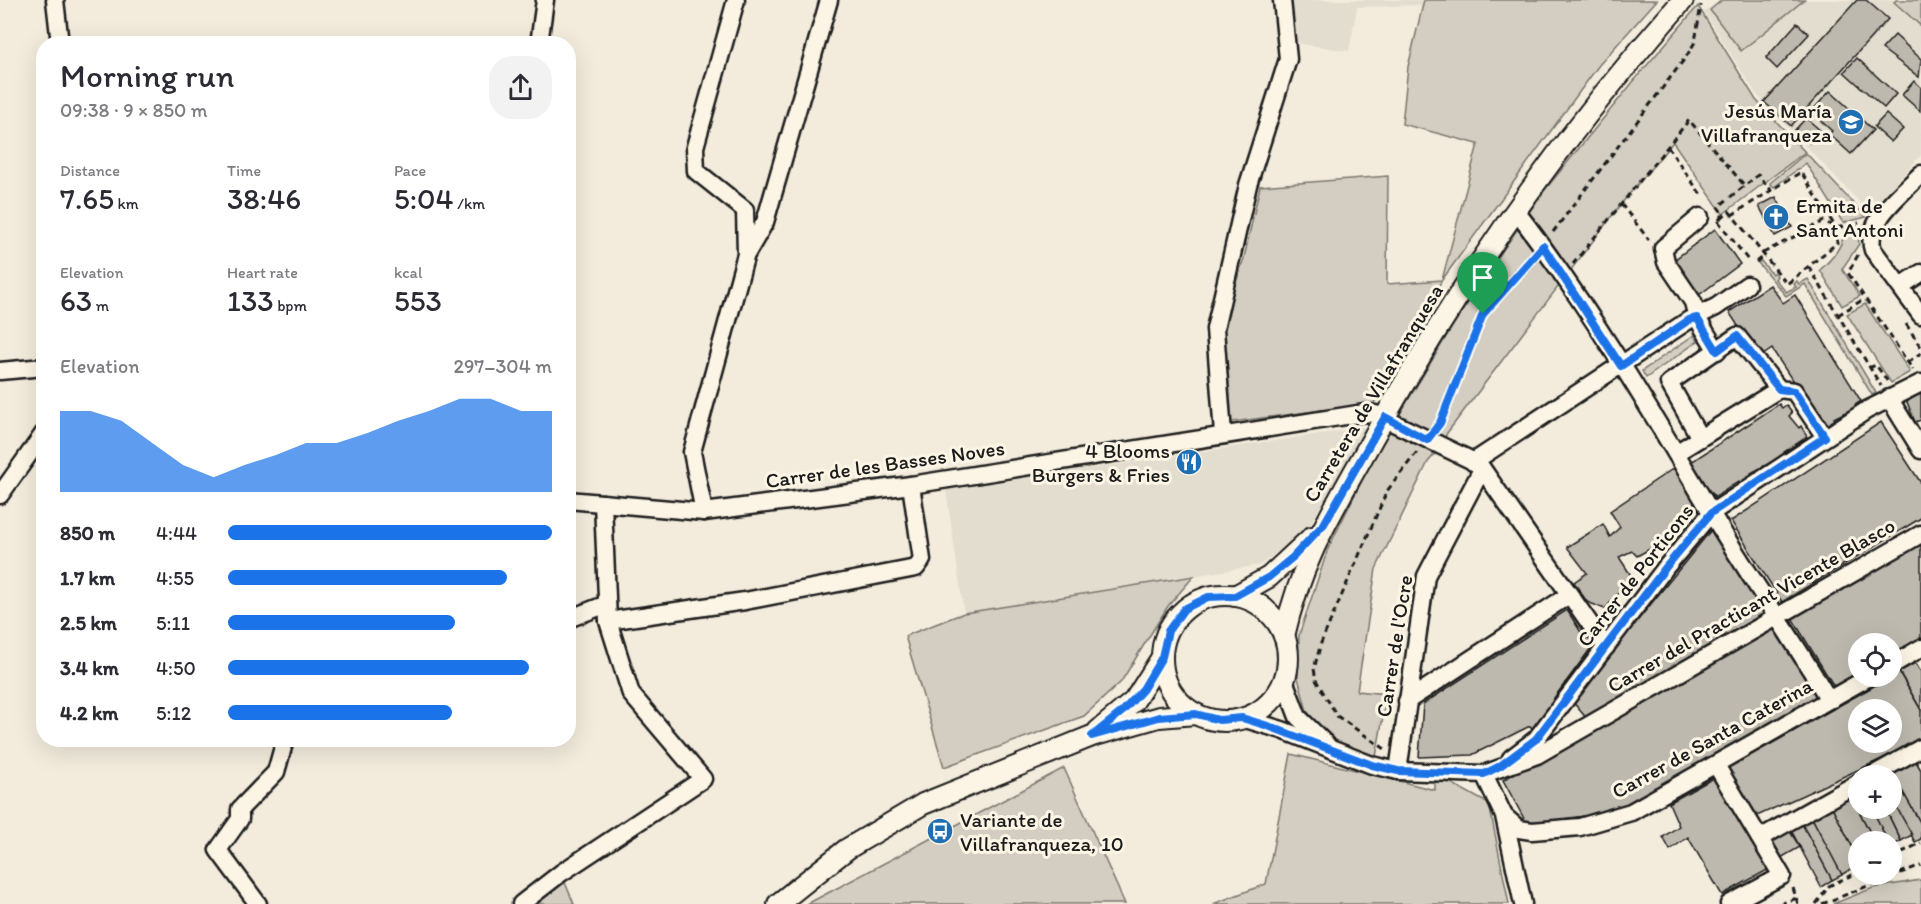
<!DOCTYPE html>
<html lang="en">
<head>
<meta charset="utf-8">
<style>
	:root { --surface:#fff; --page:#f2f2f3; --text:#2b2b33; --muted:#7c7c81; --accent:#1a73e8 }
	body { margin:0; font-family:Itim,sans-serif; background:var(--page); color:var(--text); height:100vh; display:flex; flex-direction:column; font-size:22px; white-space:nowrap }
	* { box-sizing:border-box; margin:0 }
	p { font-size:20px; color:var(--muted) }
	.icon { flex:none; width:33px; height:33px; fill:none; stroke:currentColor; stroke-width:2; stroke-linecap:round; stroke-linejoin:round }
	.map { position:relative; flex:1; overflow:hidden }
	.panel { position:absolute; left:36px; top:36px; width:540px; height:711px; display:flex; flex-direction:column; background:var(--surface); border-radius:24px; box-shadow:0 6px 24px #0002 }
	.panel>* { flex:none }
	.buttons { position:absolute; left:1848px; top:633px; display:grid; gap:12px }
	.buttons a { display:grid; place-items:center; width:54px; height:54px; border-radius:50%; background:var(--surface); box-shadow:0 6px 24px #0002; font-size:30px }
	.pin { position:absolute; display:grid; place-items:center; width:51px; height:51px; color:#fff; margin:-62px -26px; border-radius:50% 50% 50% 0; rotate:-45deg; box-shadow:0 0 6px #0007 }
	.pin .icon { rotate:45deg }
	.round { display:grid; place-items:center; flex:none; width:63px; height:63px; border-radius:24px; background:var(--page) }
	.head { display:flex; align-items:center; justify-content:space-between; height:102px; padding:0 24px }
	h1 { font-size:33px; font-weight:600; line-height:45px }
	.figures { display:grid; grid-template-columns:repeat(3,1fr); gap:9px; height:102px; padding:6px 24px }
	.figures div { display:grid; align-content:center }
	.figures b { font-size:30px; font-weight:600 }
	.figures small { font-size:16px; font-weight:400 }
	.figures p { font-size:16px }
	.chart { height:168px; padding:12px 24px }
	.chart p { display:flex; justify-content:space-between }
	.chart svg { width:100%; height:108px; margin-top:6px; fill:var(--accent); opacity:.7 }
	ul { padding:0 24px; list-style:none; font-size:20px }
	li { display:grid; grid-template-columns:96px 72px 1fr; align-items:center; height:45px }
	li i { height:15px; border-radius:8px; background:var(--accent) }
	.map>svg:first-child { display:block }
	.built { fill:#e3ddcf }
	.green { fill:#d3cec1; stroke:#78756e; stroke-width:1.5 }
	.building { fill:#beb9ae; stroke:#1c1c1c; stroke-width:1.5; fill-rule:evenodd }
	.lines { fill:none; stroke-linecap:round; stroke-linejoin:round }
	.minor-casing { stroke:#1c1c1c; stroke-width:21 }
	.major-casing { stroke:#1c1c1c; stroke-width:24 }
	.path { stroke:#1c1c1c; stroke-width:3; stroke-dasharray:6 4.5; stroke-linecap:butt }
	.minor { stroke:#fcf5e5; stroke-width:16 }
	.major { stroke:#fcf5e5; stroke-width:20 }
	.route-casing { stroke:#fff; stroke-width:12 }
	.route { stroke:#1a73e8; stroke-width:8 }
	.labels { text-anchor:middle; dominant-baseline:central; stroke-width:6; stroke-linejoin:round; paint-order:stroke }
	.poi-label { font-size:21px; fill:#1c1c1c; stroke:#fcf5e5; text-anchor:end }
	.street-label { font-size:21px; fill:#1c1c1c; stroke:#fcf5e5 }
</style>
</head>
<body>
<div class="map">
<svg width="1921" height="904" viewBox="0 0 1921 904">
	<rect width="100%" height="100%" fill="#f3ecdd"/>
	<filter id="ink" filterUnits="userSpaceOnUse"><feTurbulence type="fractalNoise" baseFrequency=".0167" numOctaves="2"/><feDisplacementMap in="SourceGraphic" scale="12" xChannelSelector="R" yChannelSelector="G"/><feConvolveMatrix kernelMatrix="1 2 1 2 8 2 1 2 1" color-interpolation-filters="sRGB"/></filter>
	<g filter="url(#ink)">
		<g class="built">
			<path d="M1292 0H1424V5L1357 7 1349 51 1296 43Z"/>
			<path d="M1720 0H1921V155L1870 213 1756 94 1704 12Z"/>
			<path d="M1366 427 1307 530 1260 565 964 613 946 490Z"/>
		</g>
		<g class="green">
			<path d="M1424 0H1657L1599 65 1442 280 1374 403 1225 423 1220 332 1244 258 1260 186 1388 176 1387 284 1442 280 1478 144 1402 124 1408 67Z"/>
			<path d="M1722 0H1804L1741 51 1710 10Z"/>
			<path d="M1896 0H1921V26L1894 2Z"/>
			<path d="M1698 6 1756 100 1805 152 1723 214 1673 142 1621 204 1447 433 1441 447 1428 462 1376 569 1357 691 1387 694 1376 757 1331 740 1307 711 1298 678 1299 635 1328 549 1372 460 1452 327 1503 250 1544 191 1642 71Z"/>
			<path d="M1806 153 1866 217 1843 223 1806 163 1774 187 1770 183Z"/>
			<path d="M1857 226 1859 244 1842 269 1860 296 1842 306 1820 270C1834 257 1842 247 1846 228Z"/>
			<path d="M1761 261 1772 274 1774 272 1777 276 1775 279 1786 292 1796 287 1794 284 1797 281 1799 284 1808 279 1876 393 1872 395 1805 284 1786 296 1758 263Z"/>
			<path d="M1865 304 1910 372 1891 383 1847 314Z"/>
			<path d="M1694 335 1698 341 1646 378 1642 371Z"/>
			<path d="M1194 576 1168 606 1121 682 1084 716 944 767 905 636 964 613Z"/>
			<path d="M1291 754 1435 790V774L1489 804 1509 904H1213L1266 884Z"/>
			<path d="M1064 768 1125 904H807Z"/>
			<path d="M561 873 574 904H523Z"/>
			<path d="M1921 880V904H1833L1873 888Z"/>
		</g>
		<g class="building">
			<path d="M1857 0H1866L1888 19 1791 126 1764 102Z"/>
			<path d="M1797 23 1809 34 1777 69 1766 58Z"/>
			<path d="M1895 35 1921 59 1919 77 1882 49Z"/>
			<path d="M1857 58 1896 94 1884 108 1844 72Z"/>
			<path d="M1914 81 1921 87 1920 111 1902 95Z"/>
			<path d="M1830 91 1873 130 1851 154 1829 134 1832 131 1811 112Z"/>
			<path d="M1886 114 1903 129 1891 142 1874 127Z"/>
			<path d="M1806 118 1821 131 1810 143 1795 130Z"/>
			<path d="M1776 197 1792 227 1775 236 1759 206Z"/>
			<path d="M1715 229 1740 264 1699 295 1674 260Z"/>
			<path d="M1770 285 1783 303 1795 295 1861 401 1855 405 1856 407 1834 418 1835 421 1828 426 1826 423 1822 426 1772 349 1759 358 1729 312Z"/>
			<path d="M1921 392V420L1915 422 1907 402Z"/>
			<path d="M1779 404 1782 408 1786 405 1792 413 1789 416 1799 428 1801 426 1807 437 1784 452 1785 455 1751 473 1753 475 1740 483 1739 481 1715 497 1712 493 1710 495 1705 487 1707 486 1698 473 1696 474 1691 462Z"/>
			<path d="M1881 422 1921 483V518L1782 602 1731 521Z"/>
			<path d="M1674 468 1698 506 1657 545 1637 556 1632 551 1619 557 1632 577 1605 609 1587 602 1574 582 1587 573 1567 547 1603 524 1610 537 1620 527 1610 511Z"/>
			<path d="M1716 524 1773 613 1588 720 1572 701Z"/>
			<path d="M1921 544V638L1892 655V644H1858V674L1835 688 1792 618Z"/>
			<path d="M1567 610 1591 648 1554 698 1558 702 1535 731 1530 726 1472 755 1419 757 1423 704Z"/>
			<path d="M1780 621 1826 695 1627 810 1527 824 1503 780Z"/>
			<path d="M1915 663 1921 672V710L1899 672Z"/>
			<path d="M1899 672 1921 710V741L1757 816 1726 769ZM1858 710H1892V742H1858Z"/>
			<path d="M1915 760 1921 770V824L1892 773Z"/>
			<path d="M1892 773 1921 824V839L1915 842 1892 799V776H1887Z"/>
			<path d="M1717 776 1771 868 1722 895 1688 837 1670 850 1663 837 1679 826 1669 803Z"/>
			<path d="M1858 792V808H1872L1889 842H1875L1851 796Z"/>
			<path d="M1851 796 1875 842H1858V858L1832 807Z"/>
			<path d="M1892 799 1912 835 1901 841 1885 808H1892Z"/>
			<path d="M1832 807 1858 858V865L1841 875 1812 818Z"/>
			<path d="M1872 808H1885L1901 841 1892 846V842H1888Z"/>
			<path d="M1812 818 1842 875 1832 880 1802 824Z"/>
			<path d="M1802 824 1832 880 1821 887 1791 830Z"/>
			<path d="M1789 830 1800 847 1779 859 1770 842Z"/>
		</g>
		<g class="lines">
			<defs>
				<g id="minor">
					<path d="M55 0 60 44"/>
					<path d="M539 44 545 0"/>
					<path d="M1921 174C1904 192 1863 222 1873 250L1921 315"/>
					<path d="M1516 211C1589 306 1651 411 1712 514 1748 575 1790 634 1826 695L1832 699"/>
					<path d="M1700 217 1663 248 1666 262 1693 302 1697 318 1717 351"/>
					<path d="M747 253 765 222 829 0"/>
					<path d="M1901 286 1921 273"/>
					<path d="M0 371 44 367"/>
					<path d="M1889 398 1921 450"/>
					<path d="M1223 434 1215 329 1248 185 1288 59 1282 0"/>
					<path d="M1700 438 1669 383 1737 336 1779 389 1794 391 1825 437"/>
					<path d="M1676 453 1779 389"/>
					<path d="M1473 462 1689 320 1716 307 1747 285"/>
					<path d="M0 495 44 433"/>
					<path d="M568 500 704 512 911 485 1364 413 1375 414 1479 464 1606 647"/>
					<path d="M704 512 692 452 746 254 745 210 696 171 695 147 736 0"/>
					<path d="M568 619 607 604"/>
					<path d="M608 621 745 601 916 568 922 560 911 485"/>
					<path d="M1892 665 1921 648"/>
					<path d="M1284 680 1298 717 1327 745"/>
					<path d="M1407 701 1569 595"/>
					<path d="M1242 718 1282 730 1372 765 1398 771 1484 774 1537 755 1921 534"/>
					<path d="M1511 758 1536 739 1666 567 1711 513 1867 410 1921 383"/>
					<path d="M1716 765 1782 876 1729 904"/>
					<path d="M1398 771 1426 576 1482 469"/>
					<path d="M1484 774 1504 816 1523 904"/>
					<path d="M1871 776 1921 748"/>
					<path d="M1504 816 1519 829 1532 831 1580 827 1631 812 1871 676"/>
					<path d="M1760 838 1858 783"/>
					<path d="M258 904 218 850 240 819V809L276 772 285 740"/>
					<path d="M521 904 561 873 703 779 631 694 608 621 603 503"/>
				</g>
				<g id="major">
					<circle cx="1225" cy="658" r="63"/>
					<path d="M1235 596 1269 577 1312 537"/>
					<path d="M1284 636C1302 557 1335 507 1373 438 1460 281 1564 134 1683 0"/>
					<path d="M1098 731 1134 701 1162 657"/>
					<path d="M778 904 847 849 923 804 1092 736 1159 717 1196 714"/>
				</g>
			</defs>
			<use href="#minor" class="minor-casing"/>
			<use href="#major" class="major-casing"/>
			<g class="path">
				<path d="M1667 146 1702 196"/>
				<path d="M1621 204 1649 240"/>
				<path d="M1721 218 1729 211 1787 284 1837 243 1836 228 1801 172 1732 215"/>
				<path d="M1719 220 1723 214 1718 207 1758 175 1771 190"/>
				<path d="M1718 221 1748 260"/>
				<path d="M1553 232 1686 57 1695 42 1701 5"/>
				<path d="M1763 253 1824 221 1836 228 1859 223"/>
				<path d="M1858 255 1848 273 1913 370"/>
				<path d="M1756 262 1764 255"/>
				<path d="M1573 264 1689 120 1745 186"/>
				<path d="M1809 267 1881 386"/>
				<path d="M1838 315 1864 299"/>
				<path d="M1906 324 1921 347"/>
				<path d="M1908 362 1921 353"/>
				<path d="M1869 368 1876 365 1888 382"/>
				<path d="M1436 428 1483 314 1532 259"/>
				<path d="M1385 749 1337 716 1316 680 1314 669 1321 643 1387 491 1417 452"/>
				<path d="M1892 857 1921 843"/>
				<path d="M1793 888 1798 904"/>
				<path d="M1780 904 1797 898"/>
				<path d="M1816 904 1829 886 1858 872"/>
				<path d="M1822 904 1921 865"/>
			</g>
			<use href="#minor" class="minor"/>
			<use href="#major" class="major"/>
		</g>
	</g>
	<g class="lines" filter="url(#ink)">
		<defs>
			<path id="route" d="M1543 246 1621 366 1689 320 1697 318 1717 351 1737 336 1779 389 1794 391 1825 437 1711 513 1666 567 1536 739 1500 766 1484 774 1398 771 1372 765 1268 726 1242 718 1219 720 1196 714 1159 717 1092 736 1123 711 1143 689 1162 657 1168 631 1184 609 1208 597 1235 596 1269 577 1293 557 1324 524 1385 417 1427 440 1440 423 1483 314Z"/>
		</defs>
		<use href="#route" class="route-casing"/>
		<use href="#route" class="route"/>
	</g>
	<defs>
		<symbol id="school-disc" viewBox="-11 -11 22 22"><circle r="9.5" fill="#1f6fb2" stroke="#fcf5e5"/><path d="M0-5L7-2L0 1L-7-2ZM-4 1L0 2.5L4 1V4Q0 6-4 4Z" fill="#fff"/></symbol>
		<symbol id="church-disc" viewBox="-11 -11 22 22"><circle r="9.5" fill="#1f6fb2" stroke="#fcf5e5"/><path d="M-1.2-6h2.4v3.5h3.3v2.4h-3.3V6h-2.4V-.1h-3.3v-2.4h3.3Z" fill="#fff"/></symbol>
		<symbol id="restaurant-disc" viewBox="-11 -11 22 22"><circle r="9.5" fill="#1f6fb2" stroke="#fcf5e5"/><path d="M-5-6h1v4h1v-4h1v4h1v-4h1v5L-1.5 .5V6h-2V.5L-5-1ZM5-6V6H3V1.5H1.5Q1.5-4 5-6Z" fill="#fff"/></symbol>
		<symbol id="bus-disc" viewBox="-11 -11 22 22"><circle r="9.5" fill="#1f6fb2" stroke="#fcf5e5"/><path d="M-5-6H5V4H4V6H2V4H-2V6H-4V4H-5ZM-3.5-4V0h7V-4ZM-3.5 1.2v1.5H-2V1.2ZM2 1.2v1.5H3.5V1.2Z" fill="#fff"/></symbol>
	</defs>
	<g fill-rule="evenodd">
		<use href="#school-disc" x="1836" y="107" width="30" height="30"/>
		<use href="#church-disc" x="1761" y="202" width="30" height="30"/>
		<use href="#restaurant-disc" x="1174" y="447" width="30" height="30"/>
		<use href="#bus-disc" x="925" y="816" width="30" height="30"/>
	</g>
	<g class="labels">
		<g class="poi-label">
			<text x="1832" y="110">Jesús María<tspan x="1832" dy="24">Villafranqueza</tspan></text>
			<text x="1796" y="205" text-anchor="start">Ermita de<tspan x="1796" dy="24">Sant Antoni</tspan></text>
			<text x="1170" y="450">4 Blooms<tspan x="1170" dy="24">Burgers &amp; Fries</tspan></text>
			<text x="960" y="819" text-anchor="start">Variante de<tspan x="960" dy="24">Villafranqueza, 10</tspan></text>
		</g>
		<g class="street-label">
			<text transform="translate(1373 393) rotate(-59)">Carretera de Villafranquesa</text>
			<text transform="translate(885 464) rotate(-8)">Carrer de les Basses Noves</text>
			<text transform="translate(1635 575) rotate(-52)">Carrer de Porticons</text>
			<text transform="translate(1751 605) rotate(-30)">Carrer del Practicant Vicente Blasco</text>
			<text transform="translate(1394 646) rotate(-81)">Carrer de l'Ocre</text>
			<text transform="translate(1712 738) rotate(-29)">Carrer de Santa Caterina</text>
		</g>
	</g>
</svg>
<div class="buttons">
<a><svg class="icon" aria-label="locate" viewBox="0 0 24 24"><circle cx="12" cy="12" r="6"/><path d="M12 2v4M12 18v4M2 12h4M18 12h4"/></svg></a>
<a><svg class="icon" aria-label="layers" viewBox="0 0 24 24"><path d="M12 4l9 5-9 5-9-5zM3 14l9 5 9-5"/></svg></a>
<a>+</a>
<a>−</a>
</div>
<div class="pin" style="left:1483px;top:314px;background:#1e9e55"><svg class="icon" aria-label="arrive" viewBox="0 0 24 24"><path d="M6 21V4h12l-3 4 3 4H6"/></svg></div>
<section class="panel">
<div class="head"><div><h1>Morning run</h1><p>09:38 · 9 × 850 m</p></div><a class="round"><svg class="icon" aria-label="share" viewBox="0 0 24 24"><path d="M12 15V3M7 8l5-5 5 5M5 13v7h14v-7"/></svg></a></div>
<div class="figures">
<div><p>Distance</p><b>7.65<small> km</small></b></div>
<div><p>Time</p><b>38:46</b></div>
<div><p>Pace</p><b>5:04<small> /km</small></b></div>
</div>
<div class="figures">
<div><p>Elevation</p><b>63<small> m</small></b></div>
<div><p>Heart rate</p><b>133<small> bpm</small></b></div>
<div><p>kcal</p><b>553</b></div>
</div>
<div class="chart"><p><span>Elevation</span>297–304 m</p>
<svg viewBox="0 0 160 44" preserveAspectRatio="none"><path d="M0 44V11L10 11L20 15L30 24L40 33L50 38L60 33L70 29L80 24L90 24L100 20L110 15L120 11L130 6L140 6L150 11L160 11V44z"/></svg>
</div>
<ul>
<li><b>850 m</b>4:44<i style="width:100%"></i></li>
<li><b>1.7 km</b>4:55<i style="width:86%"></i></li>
<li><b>2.5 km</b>5:11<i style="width:70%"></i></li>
<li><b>3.4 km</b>4:50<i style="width:93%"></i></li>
<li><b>4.2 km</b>5:12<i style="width:69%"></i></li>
</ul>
</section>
</div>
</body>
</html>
